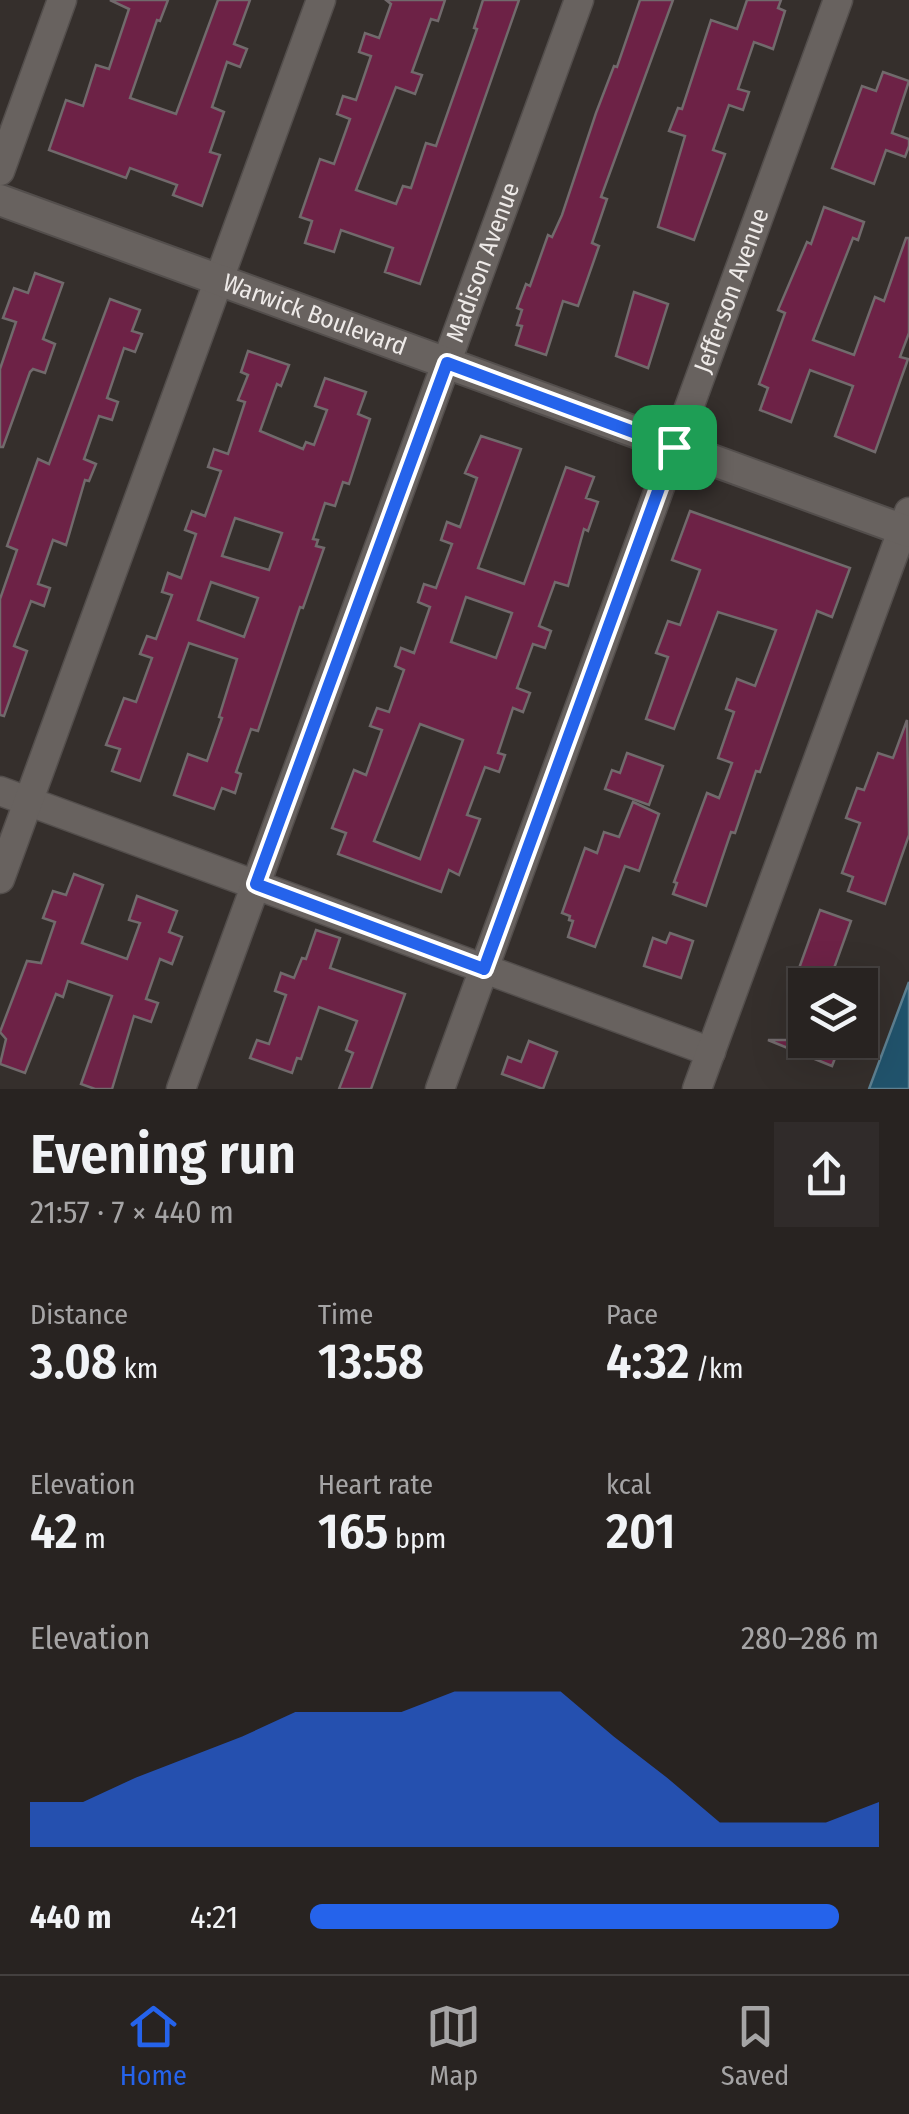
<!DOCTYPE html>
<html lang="en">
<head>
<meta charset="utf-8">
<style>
	:root { --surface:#282321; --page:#302b2a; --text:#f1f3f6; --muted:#a5a4a5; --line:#44403f; --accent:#2563eb }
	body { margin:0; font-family:"Fira Sans Condensed",sans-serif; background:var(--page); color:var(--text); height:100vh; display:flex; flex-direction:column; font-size:38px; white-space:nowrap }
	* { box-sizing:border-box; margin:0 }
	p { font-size:32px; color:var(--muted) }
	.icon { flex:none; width:55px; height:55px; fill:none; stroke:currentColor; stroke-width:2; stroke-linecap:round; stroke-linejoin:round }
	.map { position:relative; height:1089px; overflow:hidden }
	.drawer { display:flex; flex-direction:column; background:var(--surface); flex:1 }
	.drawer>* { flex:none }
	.fabs { position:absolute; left:788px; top:968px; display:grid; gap:20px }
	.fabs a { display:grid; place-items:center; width:90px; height:90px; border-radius:0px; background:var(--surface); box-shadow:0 10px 40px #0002,0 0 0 2px var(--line); font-size:50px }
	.pin { position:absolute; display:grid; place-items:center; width:85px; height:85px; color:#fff; margin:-42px; border-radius:20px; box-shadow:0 5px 15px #0006 }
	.round { display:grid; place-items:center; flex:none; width:105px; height:105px; border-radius:0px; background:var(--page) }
	.head { display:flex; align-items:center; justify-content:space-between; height:170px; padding:0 30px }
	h1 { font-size:55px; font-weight:600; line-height:75px }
	.figures { display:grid; grid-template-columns:repeat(3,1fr); gap:15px; height:170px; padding:10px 30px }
	.figures div { display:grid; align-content:center }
	.figures b { font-size:50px; font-weight:600 }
	.figures small { font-size:28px; font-weight:400 }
	.figures p { font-size:28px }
	.chart { height:280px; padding:20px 30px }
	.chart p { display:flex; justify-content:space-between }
	.chart svg { width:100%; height:180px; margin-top:10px; fill:var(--accent); opacity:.7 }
	ul { padding:0 30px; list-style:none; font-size:32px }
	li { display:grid; grid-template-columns:160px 120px 1fr; align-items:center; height:75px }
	li i { height:25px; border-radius:12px; background:var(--accent) }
	.tab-bar { display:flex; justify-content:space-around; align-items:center; height:140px; border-top:2px solid var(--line); background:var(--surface); font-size:28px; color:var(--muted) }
	.tab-bar a { display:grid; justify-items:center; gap:5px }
	.tab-bar .current { color:var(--accent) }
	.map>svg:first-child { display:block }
	.water { fill:#21536c; stroke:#5e8091; stroke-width:2.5 }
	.building { fill:#6d2246; stroke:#716a6c; stroke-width:2.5; fill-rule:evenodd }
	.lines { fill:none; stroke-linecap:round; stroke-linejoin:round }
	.minor-casing { stroke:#534e4c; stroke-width:31 }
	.tertiary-casing { stroke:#534e4c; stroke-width:34 }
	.minor { stroke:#68625f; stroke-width:28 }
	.tertiary { stroke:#68625f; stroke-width:30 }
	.route-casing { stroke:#fff; stroke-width:20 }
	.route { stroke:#2563eb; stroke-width:12 }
	.labels { text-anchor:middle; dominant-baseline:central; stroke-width:10; stroke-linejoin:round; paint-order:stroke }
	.street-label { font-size:25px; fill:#eeeae8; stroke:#2b2523 }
</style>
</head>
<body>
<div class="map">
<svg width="909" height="1089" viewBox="0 0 909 1089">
	<rect width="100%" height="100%" fill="#352f2c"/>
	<path class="water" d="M909 982V1089H869Z"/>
	<g class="building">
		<path d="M110 0H168L160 21 157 20 130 98 176 114 218 0H250L234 44 247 49 240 67 227 62 212 107 224 112 210 152 220 155 202 206 173 195 177 185 130 168 126 178 49 150 66 100 83 106 96 65 109 69 129 9Z"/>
		<path d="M386 0H445L438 21 431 19 412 72 422 75 415 94 396 87 356 190 396 204 403 186 411 188 426 143 436 146 477 29 474 28 483 0H519L420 284 385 272 393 248 341 230 334 252 305 243 312 221 300 217 320 159 334 164 350 119 337 114 343 96 356 100 371 56 359 52 365 33 379 38 391 4Z"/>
		<path d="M640 0H673L601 197 607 199 592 243 599 246 578 306 563 301 546 355 516 345 522 326 517 325 522 310 517 308 526 284 530 286 548 235 552 237 562 215 596 113 614 66 617 67Z"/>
		<path d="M747 0H781L778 8 785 11 773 49 754 42 738 89 749 92 743 110 729 105 713 150 725 154 694 240 658 227 685 136 669 131 678 108 682 109 711 20 737 29Z"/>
		<path d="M883 72 909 81 892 133 909 139V146L905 157 886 150 874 184 832 168 862 86 876 91Z"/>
		<path d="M824 207 864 222 858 240 853 238 813 340 854 355 875 297 884 301 906 238H909V333L900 357 908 359 875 452 835 436 853 386 810 370 791 422 760 410 768 388 759 384 785 313 778 310 807 242 811 244Z"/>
		<path d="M35 273 63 283 43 339 55 344 45 373 33 369 30 372 3 447H0V369L16 322 3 318 14 288 28 293Z"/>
		<path d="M634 292 668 304 648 368 616 356Z"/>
		<path d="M110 299 140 310 132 331 142 334 135 352 124 348 107 398 118 402 112 420 99 416 84 459 96 464 89 481 85 480 66 545 53 540 38 584 50 588 44 606 31 601 14 646 27 651 4 716 0 715V599L17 550 7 546 38 459 49 464Z"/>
		<path d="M248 351 289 365 281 386 277 384 260 431 303 449 306 442 314 445 327 410 315 406 325 378 366 392 358 414 370 419 349 484 343 482 335 506 325 503 313 539 318 540 316 546 324 548 303 608 300 607 258 731 251 729 236 772 241 774 235 793 222 788 214 809 174 795 188 754 207 761 222 718 219 717 237 659 189 643 140 781 112 771 120 749 106 745 124 698 136 702 152 658 140 654 147 636 156 639 172 595 162 592 168 573 181 578 196 534 185 530 192 511 205 516 221 471 208 467 214 449 228 454 245 402 238 400 248 375 241 372ZM235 518 282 533 269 570 222 556ZM211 582 258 598 244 637 198 620Z"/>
		<path d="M481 436 521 449 478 568 524 584 566 467 594 477 586 498 598 502 588 531 584 529 568 586 555 582 539 626 551 631 545 648 533 644 517 688 530 693 523 712 513 708 498 753 505 755 499 772 485 767 467 815 480 819 459 875 449 870 441 892 338 854 346 833 332 828 354 770 366 775 382 730 370 726 377 708 389 712 404 670 395 666 401 648 414 653 430 607 418 602 424 584 436 588 452 544 441 540 447 522 460 527 477 478 465 473ZM466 597 512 613 496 658 451 642ZM420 724 463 740 420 859 374 841Z"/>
		<path d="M690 511 850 568 832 617 817 611 760 772 756 771 735 833 731 832 706 906 673 894 677 883 674 882 707 793 719 798 732 763 718 758 734 712 726 709 737 679 755 686 776 630 718 612 674 729 646 719 668 657 656 653 668 621 680 625 700 570 672 560Z"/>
		<path d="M907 720 909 835 885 904 848 891 853 877 842 873 860 823 846 818 857 788 864 790 878 753 893 758Z"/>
		<path d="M627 753 663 766 649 805 605 789 612 770 620 773Z"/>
		<path d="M633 802 659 814 639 871 625 866 595 947 568 937 573 921 569 920 570 916 562 913 585 848 597 853 604 832 619 837Z"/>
		<path d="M74 874 103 885 82 943 127 959 140 923 129 920 137 896 177 911 169 932 182 937 172 964 160 959 146 999 158 1003 151 1022 134 1016 112 1089H95L81 1084 112 996 68 981 63 997 56 994 25 1073 0 1064 6 1039 0 1032 27 961 41 963 55 922 43 918 53 891 66 895Z"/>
		<path d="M820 910 851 921 828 985H793Z"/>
		<path d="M316 930 340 938 330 968 405 994 371 1089H339L353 1053 346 1050 357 1021 319 1007 301 1059 297 1058 292 1073 250 1058 257 1040 269 1044 286 995 275 991 281 973 294 978 302 958 306 959Z"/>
		<path d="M670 933 693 941 681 978 644 966 653 938 666 943Z"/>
		<path d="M768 1040H842L832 1066Z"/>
		<path d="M529 1041 557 1052 543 1089 502 1074 508 1057 521 1062Z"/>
	</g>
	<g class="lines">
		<defs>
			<g id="minor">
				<path d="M0 171 62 0"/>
				<path d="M0 791 711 1052"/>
				<path d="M0 879 321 0"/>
				<path id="s1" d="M181 1089 579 0"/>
				<path id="s2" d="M440 1089 838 0"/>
				<path d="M697 1089 909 512"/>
			</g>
			<g id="tertiary">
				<path id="s3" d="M0 200 909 532"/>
			</g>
		</defs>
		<use href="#minor" class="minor-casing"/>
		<use href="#tertiary" class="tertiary-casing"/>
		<use href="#minor" class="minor"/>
		<use href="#tertiary" class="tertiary"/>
	</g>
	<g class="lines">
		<defs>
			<path id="route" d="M447 363 674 447 484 969 256 884Z"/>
		</defs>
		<use href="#route" class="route-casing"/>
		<use href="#route" class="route"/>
	</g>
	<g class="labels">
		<g class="street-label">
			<text stroke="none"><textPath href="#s1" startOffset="880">Madison Avenue</textPath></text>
			<text stroke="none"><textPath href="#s2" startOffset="850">Jefferson Avenue</textPath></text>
			<text stroke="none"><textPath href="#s3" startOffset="335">Warwick Boulevard</textPath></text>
		</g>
	</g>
</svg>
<div class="fabs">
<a><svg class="icon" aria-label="layers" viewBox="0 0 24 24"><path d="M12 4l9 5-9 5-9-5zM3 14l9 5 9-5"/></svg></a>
</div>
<div class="pin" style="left:674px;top:447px;background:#1e9e55"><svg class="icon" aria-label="arrive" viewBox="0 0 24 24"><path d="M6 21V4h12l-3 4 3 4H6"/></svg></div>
</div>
<section class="drawer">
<div class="head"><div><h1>Evening run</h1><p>21:57 · 7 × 440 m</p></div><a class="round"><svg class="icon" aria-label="share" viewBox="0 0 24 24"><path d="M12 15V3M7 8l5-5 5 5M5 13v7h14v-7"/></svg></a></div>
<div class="figures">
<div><p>Distance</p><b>3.08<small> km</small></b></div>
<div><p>Time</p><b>13:58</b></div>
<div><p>Pace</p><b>4:32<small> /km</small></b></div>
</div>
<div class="figures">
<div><p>Elevation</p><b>42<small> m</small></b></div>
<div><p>Heart rate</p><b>165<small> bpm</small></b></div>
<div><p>kcal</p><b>201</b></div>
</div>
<div class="chart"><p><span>Elevation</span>280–286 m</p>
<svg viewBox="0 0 160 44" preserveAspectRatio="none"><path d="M0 44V33L10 33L20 27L30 22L40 17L50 11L60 11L70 11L80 6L90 6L100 6L110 17L120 27L130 38L140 38L150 38L160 33V44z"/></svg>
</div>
<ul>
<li><b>440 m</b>4:21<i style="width:93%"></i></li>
</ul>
</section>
<nav class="tab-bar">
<a class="current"><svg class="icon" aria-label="home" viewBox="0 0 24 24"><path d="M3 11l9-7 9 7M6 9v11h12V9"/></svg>Home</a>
<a><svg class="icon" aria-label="map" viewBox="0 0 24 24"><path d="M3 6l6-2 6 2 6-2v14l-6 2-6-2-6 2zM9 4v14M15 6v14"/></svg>Map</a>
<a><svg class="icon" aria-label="saved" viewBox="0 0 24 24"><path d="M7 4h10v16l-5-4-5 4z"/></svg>Saved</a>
</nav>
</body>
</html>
